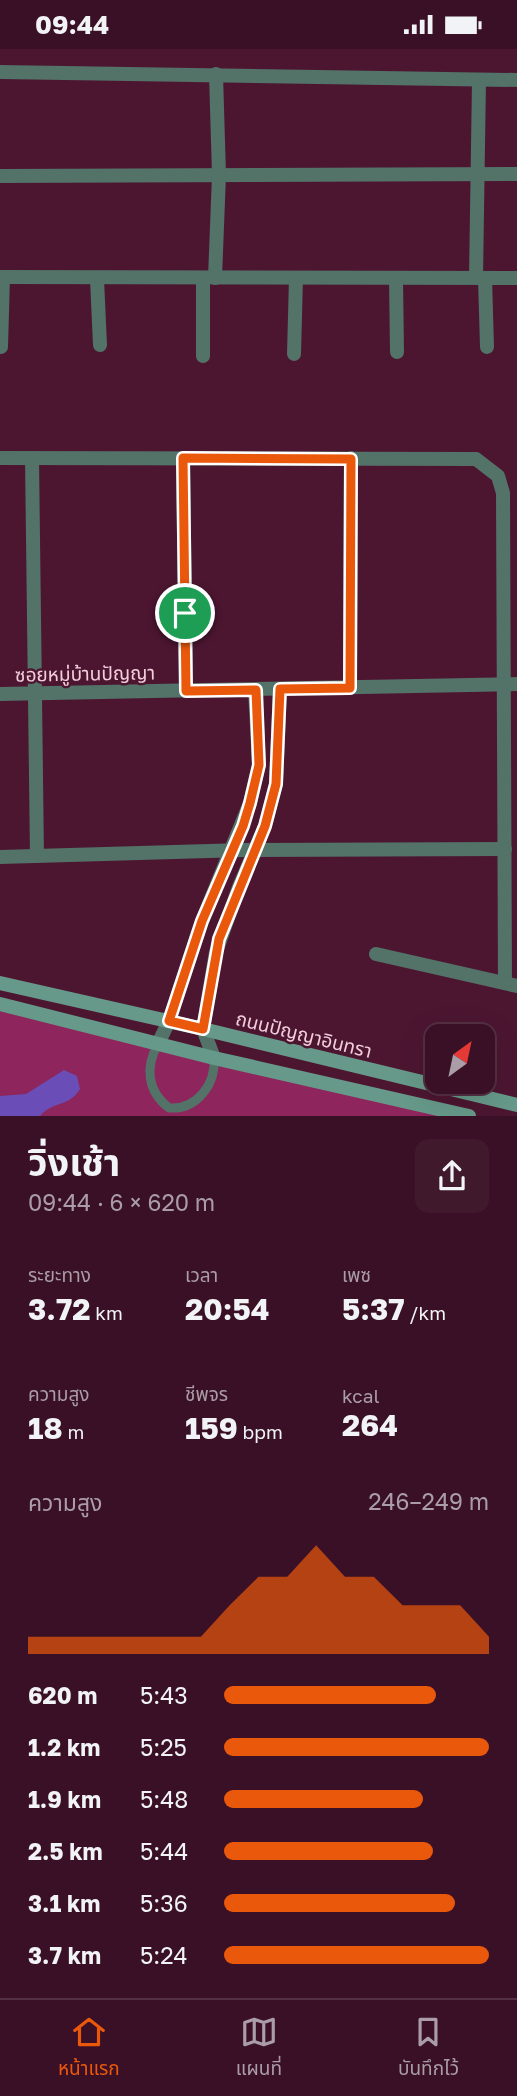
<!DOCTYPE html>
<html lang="th">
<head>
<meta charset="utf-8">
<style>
	:root { --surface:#391025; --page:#40192d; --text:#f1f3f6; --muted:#ab9da7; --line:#533042; --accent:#ea580c }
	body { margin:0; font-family:"Golos Text","Noto Sans Thai",sans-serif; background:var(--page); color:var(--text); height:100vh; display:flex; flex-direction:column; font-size:26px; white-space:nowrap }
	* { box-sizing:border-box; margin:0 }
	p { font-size:23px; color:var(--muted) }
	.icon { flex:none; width:38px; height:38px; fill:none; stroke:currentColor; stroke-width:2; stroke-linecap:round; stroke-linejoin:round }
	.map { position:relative; height:1067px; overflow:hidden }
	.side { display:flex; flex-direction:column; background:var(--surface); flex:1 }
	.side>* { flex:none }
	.needle { width:46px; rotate:33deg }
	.buttons { position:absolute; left:425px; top:975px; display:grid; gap:14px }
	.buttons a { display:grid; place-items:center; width:70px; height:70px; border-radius:14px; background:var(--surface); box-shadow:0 7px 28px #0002,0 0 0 2px var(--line); font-size:35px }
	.pin { position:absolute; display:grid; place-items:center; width:60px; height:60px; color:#fff; margin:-30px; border:4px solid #fff; border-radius:50%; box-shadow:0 2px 7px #0007 }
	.round { display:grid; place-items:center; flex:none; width:74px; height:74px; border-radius:14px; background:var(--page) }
	.head { display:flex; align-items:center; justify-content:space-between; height:119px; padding:0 28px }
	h1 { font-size:38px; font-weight:700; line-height:52px }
	.metrics { display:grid; grid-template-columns:repeat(3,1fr); gap:10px; height:119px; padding:7px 28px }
	.metrics div { display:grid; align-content:center }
	.metrics b { font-size:30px; font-weight:700 }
	.metrics small { font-size:19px; font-weight:400 }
	.metrics p { font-size:19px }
	.chart { height:196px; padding:14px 28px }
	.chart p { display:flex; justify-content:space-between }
	.chart svg { width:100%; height:126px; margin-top:7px; fill:var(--accent); opacity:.7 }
	ul { padding:0 28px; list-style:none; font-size:23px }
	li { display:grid; grid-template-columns:112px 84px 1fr; align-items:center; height:52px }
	li i { height:18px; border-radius:9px; background:var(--accent) }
	.status { display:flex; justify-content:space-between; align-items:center; height:49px; padding:0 35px; background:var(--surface); direction:ltr }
	.status svg { height:19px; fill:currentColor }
	.menu { display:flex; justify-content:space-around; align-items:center; height:98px; border-top:2px solid var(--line); background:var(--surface); font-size:19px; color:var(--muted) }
	.menu a { display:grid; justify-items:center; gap:4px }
	.menu .current { color:var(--accent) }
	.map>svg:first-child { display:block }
	.green { fill:#8e255c }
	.water { fill:#6a4db7 }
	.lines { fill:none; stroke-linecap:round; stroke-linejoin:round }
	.lane { stroke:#537268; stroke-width:9 }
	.street { stroke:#537268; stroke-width:14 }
	.secondary { stroke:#669989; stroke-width:14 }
	.route-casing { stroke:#fff; stroke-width:14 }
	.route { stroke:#ea580c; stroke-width:9 }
	.labels { text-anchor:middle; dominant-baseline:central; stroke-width:5; stroke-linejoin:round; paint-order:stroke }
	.street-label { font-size:19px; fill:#f2cedc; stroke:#4c1631 }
</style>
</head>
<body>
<div class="status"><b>09:44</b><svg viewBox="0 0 49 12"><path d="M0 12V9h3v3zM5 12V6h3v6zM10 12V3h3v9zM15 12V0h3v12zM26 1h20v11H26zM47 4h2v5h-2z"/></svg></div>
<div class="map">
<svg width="517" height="1067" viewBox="0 0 517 1067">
	<rect width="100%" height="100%" fill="#4c1631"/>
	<path class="green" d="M0 962 459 1067H0Z"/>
	<path class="water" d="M64 1021 77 1027 80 1040C68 1059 54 1051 40 1067H0V1047L26 1045Z"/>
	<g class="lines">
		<path class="lane" d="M158 995C145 1018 147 1042 169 1059 197 1061 216 1035 214 1009"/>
		<g class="street">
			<path d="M0 23 517 31"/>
			<path d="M0 127 517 125"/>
			<path d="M0 228 517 229"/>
			<path d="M203 229V307"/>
			<path d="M215 229 219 126 216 25"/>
			<path d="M396 229 397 303"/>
			<path d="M476 229 479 31"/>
			<path d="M485 229 487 298"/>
			<path d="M97 230 100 296"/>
			<path d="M1 298 3 228"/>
			<path d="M294 305 296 229"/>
			<path d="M0 409 476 410 498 427 503 444 505 934"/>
			<path d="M32 409 37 807"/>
			<path d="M183 409 186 642"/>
			<path d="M350 639 351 409"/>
			<path d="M0 645 517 635"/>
			<path d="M0 808 244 801 505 800"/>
			<path d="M376 905 517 937"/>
			<path d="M158 995 169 972 202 872 250 754 259 715 255 641"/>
			<path d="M214 1009 203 980 216 903 239 838 265 777 276 735 280 640"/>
		</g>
		<g class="secondary">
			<path d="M0 934 203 980 517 1056"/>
			<path d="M0 955 214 1009 469 1067"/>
		</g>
	</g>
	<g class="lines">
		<defs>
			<path id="route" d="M183 409 351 410 350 639 280 640 276 735 265 777 219 890 203 980 169 972 202 872 243 777 250 754 259 716 256 641 186 642Z"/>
		</defs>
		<use href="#route" class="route-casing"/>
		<use href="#route" class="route"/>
	</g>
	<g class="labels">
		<g class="street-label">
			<text transform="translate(85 624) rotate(-1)">ซอยหมู่บ้านปัญญา</text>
			<text transform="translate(304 985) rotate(14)">ถนนปัญญาอินทรา</text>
		</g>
	</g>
</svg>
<div class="buttons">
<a><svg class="needle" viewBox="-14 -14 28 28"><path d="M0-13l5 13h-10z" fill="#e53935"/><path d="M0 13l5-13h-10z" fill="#ab9da7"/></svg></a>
</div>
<div class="pin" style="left:185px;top:564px;background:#1e9e55"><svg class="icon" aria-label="arrive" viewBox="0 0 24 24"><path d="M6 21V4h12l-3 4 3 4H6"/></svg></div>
</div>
<section class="side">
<div class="head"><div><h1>วิ่งเช้า</h1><p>09:44 · 6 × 620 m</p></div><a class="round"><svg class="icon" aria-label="share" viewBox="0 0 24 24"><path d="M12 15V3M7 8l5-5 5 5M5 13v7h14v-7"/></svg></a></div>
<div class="metrics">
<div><p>ระยะทาง</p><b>3.72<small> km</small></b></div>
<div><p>เวลา</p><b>20:54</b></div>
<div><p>เพซ</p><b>5:37<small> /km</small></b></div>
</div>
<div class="metrics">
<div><p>ความสูง</p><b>18<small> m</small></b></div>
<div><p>ชีพจร</p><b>159<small> bpm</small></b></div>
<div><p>kcal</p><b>264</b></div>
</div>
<div class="chart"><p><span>ความสูง</span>246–249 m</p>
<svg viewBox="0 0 160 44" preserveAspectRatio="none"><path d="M0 44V38L10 38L20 38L30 38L40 38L50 38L60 38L70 27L80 17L90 17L100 6L110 17L120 17L130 27L140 27L150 27L160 38V44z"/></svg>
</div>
<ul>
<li><b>620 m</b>5:43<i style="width:80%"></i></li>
<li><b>1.2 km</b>5:25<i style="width:100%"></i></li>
<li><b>1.9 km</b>5:48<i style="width:75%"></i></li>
<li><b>2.5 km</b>5:44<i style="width:79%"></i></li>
<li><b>3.1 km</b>5:36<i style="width:87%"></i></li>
<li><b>3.7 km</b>5:24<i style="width:100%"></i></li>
</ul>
</section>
<nav class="menu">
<a class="current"><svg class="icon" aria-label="home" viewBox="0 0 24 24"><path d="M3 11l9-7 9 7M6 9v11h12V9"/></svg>หน้าแรก</a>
<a><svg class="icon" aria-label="map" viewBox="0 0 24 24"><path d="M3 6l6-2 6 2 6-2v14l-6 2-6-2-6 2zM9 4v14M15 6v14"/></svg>แผนที่</a>
<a><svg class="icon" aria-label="saved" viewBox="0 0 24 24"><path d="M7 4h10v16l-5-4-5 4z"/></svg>บันทึกไว้</a>
</nav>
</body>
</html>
